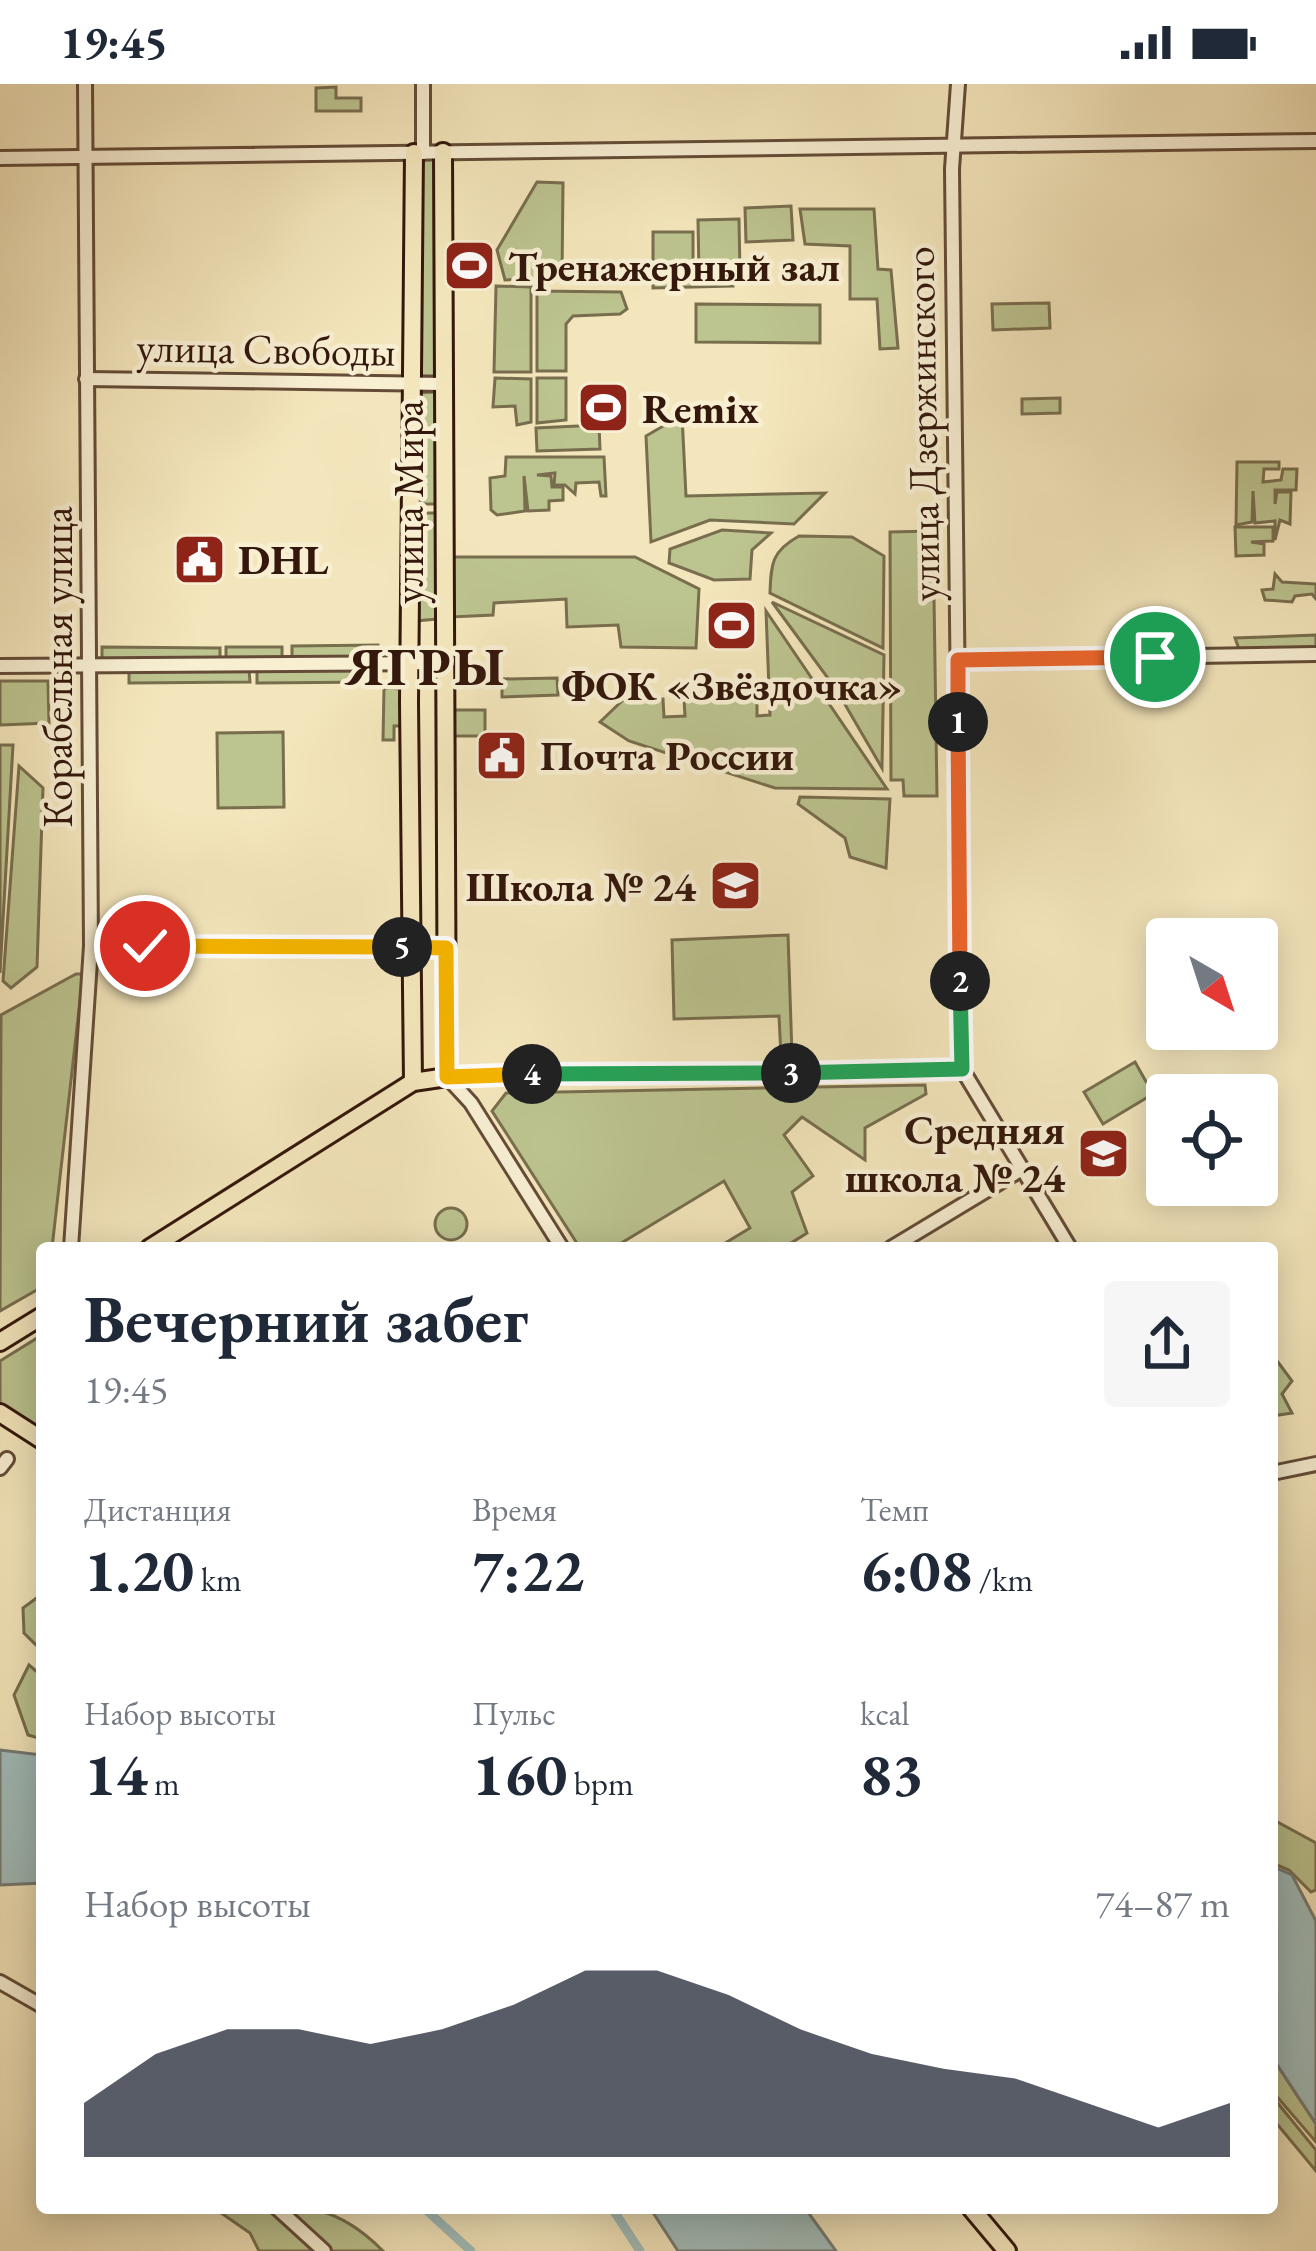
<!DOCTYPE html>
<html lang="ru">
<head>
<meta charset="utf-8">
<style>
	:root { --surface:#fff; --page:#f6f6f7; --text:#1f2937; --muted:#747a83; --accent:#111827 }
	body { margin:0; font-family:"EB Garamond",serif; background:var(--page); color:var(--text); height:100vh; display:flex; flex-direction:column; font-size:45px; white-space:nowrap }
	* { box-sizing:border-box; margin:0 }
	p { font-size:39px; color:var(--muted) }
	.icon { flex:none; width:66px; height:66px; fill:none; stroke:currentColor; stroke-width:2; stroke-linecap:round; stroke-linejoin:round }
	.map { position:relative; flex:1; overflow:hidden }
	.panel { position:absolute; left:36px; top:1158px; width:1242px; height:972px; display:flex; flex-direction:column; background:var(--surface); border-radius:12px; box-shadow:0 6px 30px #0003 }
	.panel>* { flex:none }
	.needle { width:78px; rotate:141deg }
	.fabs { position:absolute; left:1146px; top:834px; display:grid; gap:24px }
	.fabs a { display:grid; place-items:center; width:132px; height:132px; border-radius:12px; background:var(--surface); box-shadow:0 6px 30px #0003; font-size:60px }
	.pin { position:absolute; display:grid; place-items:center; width:102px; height:102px; color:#fff; margin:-51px; border:6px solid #fff; border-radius:50%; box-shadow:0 3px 12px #0007 }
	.km { position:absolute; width:60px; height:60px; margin:-30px; border-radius:50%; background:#222; color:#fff; font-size:33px; line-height:60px; text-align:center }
	.round { display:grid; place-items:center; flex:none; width:126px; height:126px; border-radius:12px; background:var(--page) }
	.head { display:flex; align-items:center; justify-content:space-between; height:204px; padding:0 48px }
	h1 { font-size:66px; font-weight:700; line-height:90px }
	.metrics { display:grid; grid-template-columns:repeat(3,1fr); gap:18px; height:204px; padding:12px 48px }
	.metrics div { display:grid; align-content:center }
	.metrics b { font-size:60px; font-weight:700 }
	.metrics small { font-size:33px; font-weight:400 }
	.metrics p { font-size:33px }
	.chart { height:336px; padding:24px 48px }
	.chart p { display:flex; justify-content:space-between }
	.chart svg { width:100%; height:216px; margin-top:12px; fill:var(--accent); opacity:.7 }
	.status { display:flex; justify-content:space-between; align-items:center; height:84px; padding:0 60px; background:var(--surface); direction:ltr }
	.status svg { height:33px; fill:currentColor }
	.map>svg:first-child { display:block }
	.green { fill:#bcc490; stroke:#786e4e; stroke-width:3 }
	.water { fill:#a1bdbb; stroke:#757b75; stroke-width:3 }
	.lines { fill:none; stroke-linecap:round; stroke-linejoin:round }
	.canal { stroke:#a1bdbb; stroke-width:9 }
	.minor-casing { stroke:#644c38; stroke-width:18 }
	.major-casing { stroke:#34180c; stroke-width:22 }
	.minor { stroke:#f8efd3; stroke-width:12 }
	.major { stroke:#f4e6bc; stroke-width:16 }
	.split-1-casing { stroke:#fff; stroke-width:24 }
	.split-2-casing { stroke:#fff; stroke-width:24 }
	.split-3-casing { stroke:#fff; stroke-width:24 }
	.split-4-casing { stroke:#fff; stroke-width:24 }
	.split-5-casing { stroke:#fff; stroke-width:24 }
	.split-6-casing { stroke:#fff; stroke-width:24 }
	.split-1 { stroke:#f0652b; stroke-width:15 }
	.split-2 { stroke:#f0652b; stroke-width:15 }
	.split-3 { stroke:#22a559; stroke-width:15 }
	.split-4 { stroke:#22a559; stroke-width:15 }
	.split-5 { stroke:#f5b400; stroke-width:15 }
	.split-6 { stroke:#f5b400; stroke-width:15 }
	.labels { text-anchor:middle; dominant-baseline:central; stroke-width:9; stroke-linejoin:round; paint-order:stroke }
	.poi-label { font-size:42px; font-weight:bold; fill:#34180c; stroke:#f8efd3; text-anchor:start }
	.street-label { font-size:42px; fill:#34180c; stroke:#f8efd3 }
	.district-label { font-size:54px; font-weight:bold; letter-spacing:3px; fill:#34180c; stroke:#f8efd3 }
</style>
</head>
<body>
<div class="status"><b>19:45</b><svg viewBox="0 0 49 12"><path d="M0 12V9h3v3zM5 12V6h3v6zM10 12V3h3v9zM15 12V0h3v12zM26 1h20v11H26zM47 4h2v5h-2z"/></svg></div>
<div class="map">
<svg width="1316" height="2167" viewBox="0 0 1316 2167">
	<rect width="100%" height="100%" fill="#f4e6bc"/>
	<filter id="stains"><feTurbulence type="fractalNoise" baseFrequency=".00167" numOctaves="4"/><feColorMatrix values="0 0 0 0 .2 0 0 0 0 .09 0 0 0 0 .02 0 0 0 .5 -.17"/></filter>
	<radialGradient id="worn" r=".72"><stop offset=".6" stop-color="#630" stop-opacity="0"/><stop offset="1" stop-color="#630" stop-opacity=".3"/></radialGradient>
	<g class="green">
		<path d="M336 3V14H361V27H316V4Z"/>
		<path d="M428 73 437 74V292H418L419 78Z"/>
		<path d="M537 98 563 99 562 193 505 196 497 166Z"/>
		<path d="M791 122 793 156 746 158 745 124Z"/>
		<path d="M800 125H874L878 185 891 186 898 264 880 265 877 215H850V162L805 160Z"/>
		<path d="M739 135 740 189 699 190 698 136Z"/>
		<path d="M653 148H693V194L733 193V202L653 204Z"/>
		<path d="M496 202 531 203V288H494Z"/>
		<path d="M537 207 621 208 627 225 620 230 573 232 566 240V287H537Z"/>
		<path d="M1049 219 1050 244 993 246 992 220Z"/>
		<path d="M696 220 820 221V259L696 258Z"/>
		<path d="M495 294 531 295V338L517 341 515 322 493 323Z"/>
		<path d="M537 294H566V336L537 339Z"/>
		<path d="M435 308 437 420H414L413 309Z"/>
		<path d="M1060 314V329L1022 330V315Z"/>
		<path d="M682 331 686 412 825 409 794 440 710 436 651 458 646 352Z"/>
		<path d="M599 341 600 365 537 367 536 344Z"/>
		<path d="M506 373H604L606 412H601L599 398 576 399 575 410 565 401H554L555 389 537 391 551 392 552 403H563V416L549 417V426L528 427 524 392 525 427 497 431 491 426 490 394 505 392Z"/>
		<path d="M1237 378H1279V385H1264L1263 398 1281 396 1283 385H1297L1296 406H1275V420L1277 408H1291L1290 440 1280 436 1275 456V437L1255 439 1253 407 1252 438 1236 441Z"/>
		<path d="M413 429H437L438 535 415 537Z"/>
		<path d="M1235 443H1273V457L1251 458 1264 460V471L1236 472Z"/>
		<path d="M722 446 771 449 752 466 750 495 714 496 669 479 670 465Z"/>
		<path d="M933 447 937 712H904L903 696H891L890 448Z"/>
		<path d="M799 452 852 453 884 472 883 564 770 509C771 479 772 467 799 452Z"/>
		<path d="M453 473H635L699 505 696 564 621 563 618 541 567 543 566 515 494 519 493 531 451 533Z"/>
		<path d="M1275 490 1282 498 1316 500V515L1312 510 1295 512 1292 518 1265 516 1262 506 1273 505Z"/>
		<path d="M772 518 884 571 882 684 836 605Z"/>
		<path d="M766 527 887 705 775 704 629 657 600 638 623 616 663 615 664 633 685 632 684 615 757 614V632L770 631Z"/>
		<path d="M1316 551V563L1239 565 1235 554Z"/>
		<path d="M378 561V577L292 576V562Z"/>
		<path d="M102 563 220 564V576L102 575Z"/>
		<path d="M226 563H282V576L226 577Z"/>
		<path d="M377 584V598L257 599V585Z"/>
		<path d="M249 586 250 598 129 599V587Z"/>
		<path d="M557 594 558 611 502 613V595Z"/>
		<path d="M0 597H48L49 639 0 641Z"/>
		<path d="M384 604 401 605V642H394V656H383Z"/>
		<rect x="454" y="626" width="31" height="26"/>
		<path d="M283 648 284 723 218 724 217 649Z"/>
		<path d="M0 661H13L0 889Z"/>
		<path d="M19 682 43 704 37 883 11 904 3 897Z"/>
		<path d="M800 713 890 715 886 784 850 773 845 754 798 720Z"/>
		<path d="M788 851 792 971 781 972 779 932 674 935 672 856Z"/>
		<path d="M76 890H83L52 1164H42V1203L0 1227 1 931Z"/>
		<path d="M1135 978 1153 1010 1103 1040 1084 1008Z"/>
		<path d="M925 1001 926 1010 865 1044V1076L802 1033 784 1051 813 1092 792 1108 807 1149 783 1164H717L750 1144 724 1097 613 1164H580L492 1027 506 1009Z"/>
		<circle cx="451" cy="1140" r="16"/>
		<path d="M42 1251V1351L0 1324V1277Z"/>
		<path d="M1272 1270 1292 1297 1282 1310 1292 1329 1272 1332Z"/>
		<path d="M42 1510V1567L24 1549 23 1524Z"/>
		<path d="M29 1581 42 1592V1655L28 1651 14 1611Z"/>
		<path d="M1272 1735 1316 1759V1806L1311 1808 1289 1786 1272 1779Z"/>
		<path d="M1272 1973 1316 2040V2058L1272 2007Z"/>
		<path d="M1272 2012 1316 2066V2087L1272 2034Z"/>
		<path d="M214 2124C288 2124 327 2110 383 2167H259L250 2149Z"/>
	</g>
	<g class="water">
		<path d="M0 1666 42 1671V1799L0 1801Z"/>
		<path d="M1272 1782 1292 1791 1316 1837V2040L1272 1973Z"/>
		<path d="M650 2124H805L836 2167H678Z"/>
	</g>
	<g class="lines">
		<g class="canal">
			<path d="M424 2124 471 2167"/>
			<path d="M612 2124 640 2167"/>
		</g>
		<defs>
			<g id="minor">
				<path d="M958 0 952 85 962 985 1070 1164"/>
				<path d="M423 69V0"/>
				<path d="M0 74 1316 57"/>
				<path d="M86 295 444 300"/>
				<path d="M958 576 1316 570"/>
				<path d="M0 582 444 579"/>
				<path d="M91 862 446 864"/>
				<path d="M447 993 962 985"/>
				<path d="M447 993 471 1019 562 1164"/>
				<path d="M71 1164 91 862 85 0"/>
				<path d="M891 1164 1022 1085"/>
				<path d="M0 1384 7 1375"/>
				<path d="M1272 1389 1316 1380"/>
				<path d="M0 1898 42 1922"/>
				<path d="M277 2124 324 2167"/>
			</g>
			<g id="major">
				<path d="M413 998 409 619 414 69"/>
				<path d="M150 1164 413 998 447 993 443 68"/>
				<path d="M0 1258 42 1232"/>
				<path d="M0 1329 42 1356"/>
				<path d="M971 2124 1007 2167"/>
			</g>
		</defs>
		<use href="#minor" class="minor-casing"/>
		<use href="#major" class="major-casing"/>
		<use href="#minor" class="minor"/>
		<use href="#major" class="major"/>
	</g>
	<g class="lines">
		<defs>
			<path id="split-1" d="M958 638V576L1155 573"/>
			<path id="split-2" d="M958 638 960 897"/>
			<path id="split-3" d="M791 989 962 985 960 897"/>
			<path id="split-4" d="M532 990 791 989"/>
			<path id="split-5" d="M402 863 446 864 447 993 532 990"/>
			<path id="split-6" d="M145 862 402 863"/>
		</defs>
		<use href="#split-1" class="split-1-casing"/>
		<use href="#split-2" class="split-2-casing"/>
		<use href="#split-3" class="split-3-casing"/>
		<use href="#split-4" class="split-4-casing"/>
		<use href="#split-5" class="split-5-casing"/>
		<use href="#split-6" class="split-6-casing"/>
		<use href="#split-1" class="split-1"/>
		<use href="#split-2" class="split-2"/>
		<use href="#split-3" class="split-3"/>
		<use href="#split-4" class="split-4"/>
		<use href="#split-5" class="split-5"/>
		<use href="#split-6" class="split-6"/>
	</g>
	<defs>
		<symbol id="stadium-square" viewBox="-11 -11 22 22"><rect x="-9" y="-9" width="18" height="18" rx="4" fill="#8f2418" stroke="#f8efd3"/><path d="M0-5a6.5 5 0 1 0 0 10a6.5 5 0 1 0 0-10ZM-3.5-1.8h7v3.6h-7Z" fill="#fff"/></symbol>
		<symbol id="civic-square" viewBox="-11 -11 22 22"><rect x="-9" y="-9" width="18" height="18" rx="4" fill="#8f2418" stroke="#f8efd3"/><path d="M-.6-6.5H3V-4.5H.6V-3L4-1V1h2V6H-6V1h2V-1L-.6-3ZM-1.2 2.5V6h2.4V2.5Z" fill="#fff"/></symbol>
		<symbol id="school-square" viewBox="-11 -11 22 22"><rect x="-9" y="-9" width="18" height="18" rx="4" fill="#8f2418" stroke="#f8efd3"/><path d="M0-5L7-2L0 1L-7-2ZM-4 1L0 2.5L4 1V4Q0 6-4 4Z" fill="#fff"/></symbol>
	</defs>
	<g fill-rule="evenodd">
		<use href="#stadium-square" x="440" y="152" width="59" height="59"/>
		<use href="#stadium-square" x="574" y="294" width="59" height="59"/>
		<use href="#civic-square" x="170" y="446" width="59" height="59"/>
		<use href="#stadium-square" x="702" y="512" width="59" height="59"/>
		<use href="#civic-square" x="472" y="642" width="59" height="59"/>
		<use href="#school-square" x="706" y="772" width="59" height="59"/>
		<use href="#school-square" x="1074" y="1040" width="59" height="59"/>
	</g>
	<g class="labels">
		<g class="poi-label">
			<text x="508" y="182">Тренажерный зал</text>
			<text x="642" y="324">Remix</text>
			<text x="238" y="475">DHL</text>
			<text x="732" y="601" text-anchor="middle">ФОК «Звёздочка»</text>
			<text x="540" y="671">Почта России</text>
			<text x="696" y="802" text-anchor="end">Школа № 24</text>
			<text x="1065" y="1045" text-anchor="end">Средняя<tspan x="1065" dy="48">школа № 24</tspan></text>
		</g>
		<g class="street-label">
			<text transform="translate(266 265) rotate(1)">улица Свободы</text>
			<text transform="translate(922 340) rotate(-91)">улица Дзержинского</text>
			<text transform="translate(408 418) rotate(-90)">улица Мира</text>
			<text transform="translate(57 583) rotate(-90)">Корабельная улица</text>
		</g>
		<g class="district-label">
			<text x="426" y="582">ЯГРЫ</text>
		</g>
	</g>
	<rect width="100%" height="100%" filter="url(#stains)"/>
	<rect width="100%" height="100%" fill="url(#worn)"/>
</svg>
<div class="fabs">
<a><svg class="needle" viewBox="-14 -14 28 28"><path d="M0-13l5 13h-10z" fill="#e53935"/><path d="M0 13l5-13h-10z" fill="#747a83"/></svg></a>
<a><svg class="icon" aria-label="locate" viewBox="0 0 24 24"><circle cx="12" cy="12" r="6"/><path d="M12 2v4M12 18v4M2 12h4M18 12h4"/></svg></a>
</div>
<div class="pin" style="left:1155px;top:573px;background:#1e9e55"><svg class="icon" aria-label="arrive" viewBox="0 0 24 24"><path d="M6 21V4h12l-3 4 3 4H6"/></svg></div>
<div class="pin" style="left:145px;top:862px;background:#d93025"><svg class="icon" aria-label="check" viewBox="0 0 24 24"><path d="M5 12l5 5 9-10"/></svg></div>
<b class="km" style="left:958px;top:638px">1</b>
<b class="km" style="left:960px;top:897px">2</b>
<b class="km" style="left:791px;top:989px">3</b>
<b class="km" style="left:532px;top:990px">4</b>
<b class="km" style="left:402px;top:863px">5</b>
<section class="panel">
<div class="head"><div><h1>Вечерний забег</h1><p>19:45</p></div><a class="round"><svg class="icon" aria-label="share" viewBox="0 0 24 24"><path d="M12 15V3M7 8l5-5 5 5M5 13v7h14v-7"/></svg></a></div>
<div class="metrics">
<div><p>Дистанция</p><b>1.20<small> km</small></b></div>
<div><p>Время</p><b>7:22</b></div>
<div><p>Темп</p><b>6:08<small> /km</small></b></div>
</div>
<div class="metrics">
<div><p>Набор высоты</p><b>14<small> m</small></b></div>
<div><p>Пульс</p><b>160<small> bpm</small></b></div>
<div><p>kcal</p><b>83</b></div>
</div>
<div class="chart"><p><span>Набор высоты</span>74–87 m</p>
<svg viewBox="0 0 160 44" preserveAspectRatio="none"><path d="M0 44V33L10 23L20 18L30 18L40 21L50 18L60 13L70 6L80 6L90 11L100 18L110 23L120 26L130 28L140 33L150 38L160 33V44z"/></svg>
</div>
</section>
</div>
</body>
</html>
